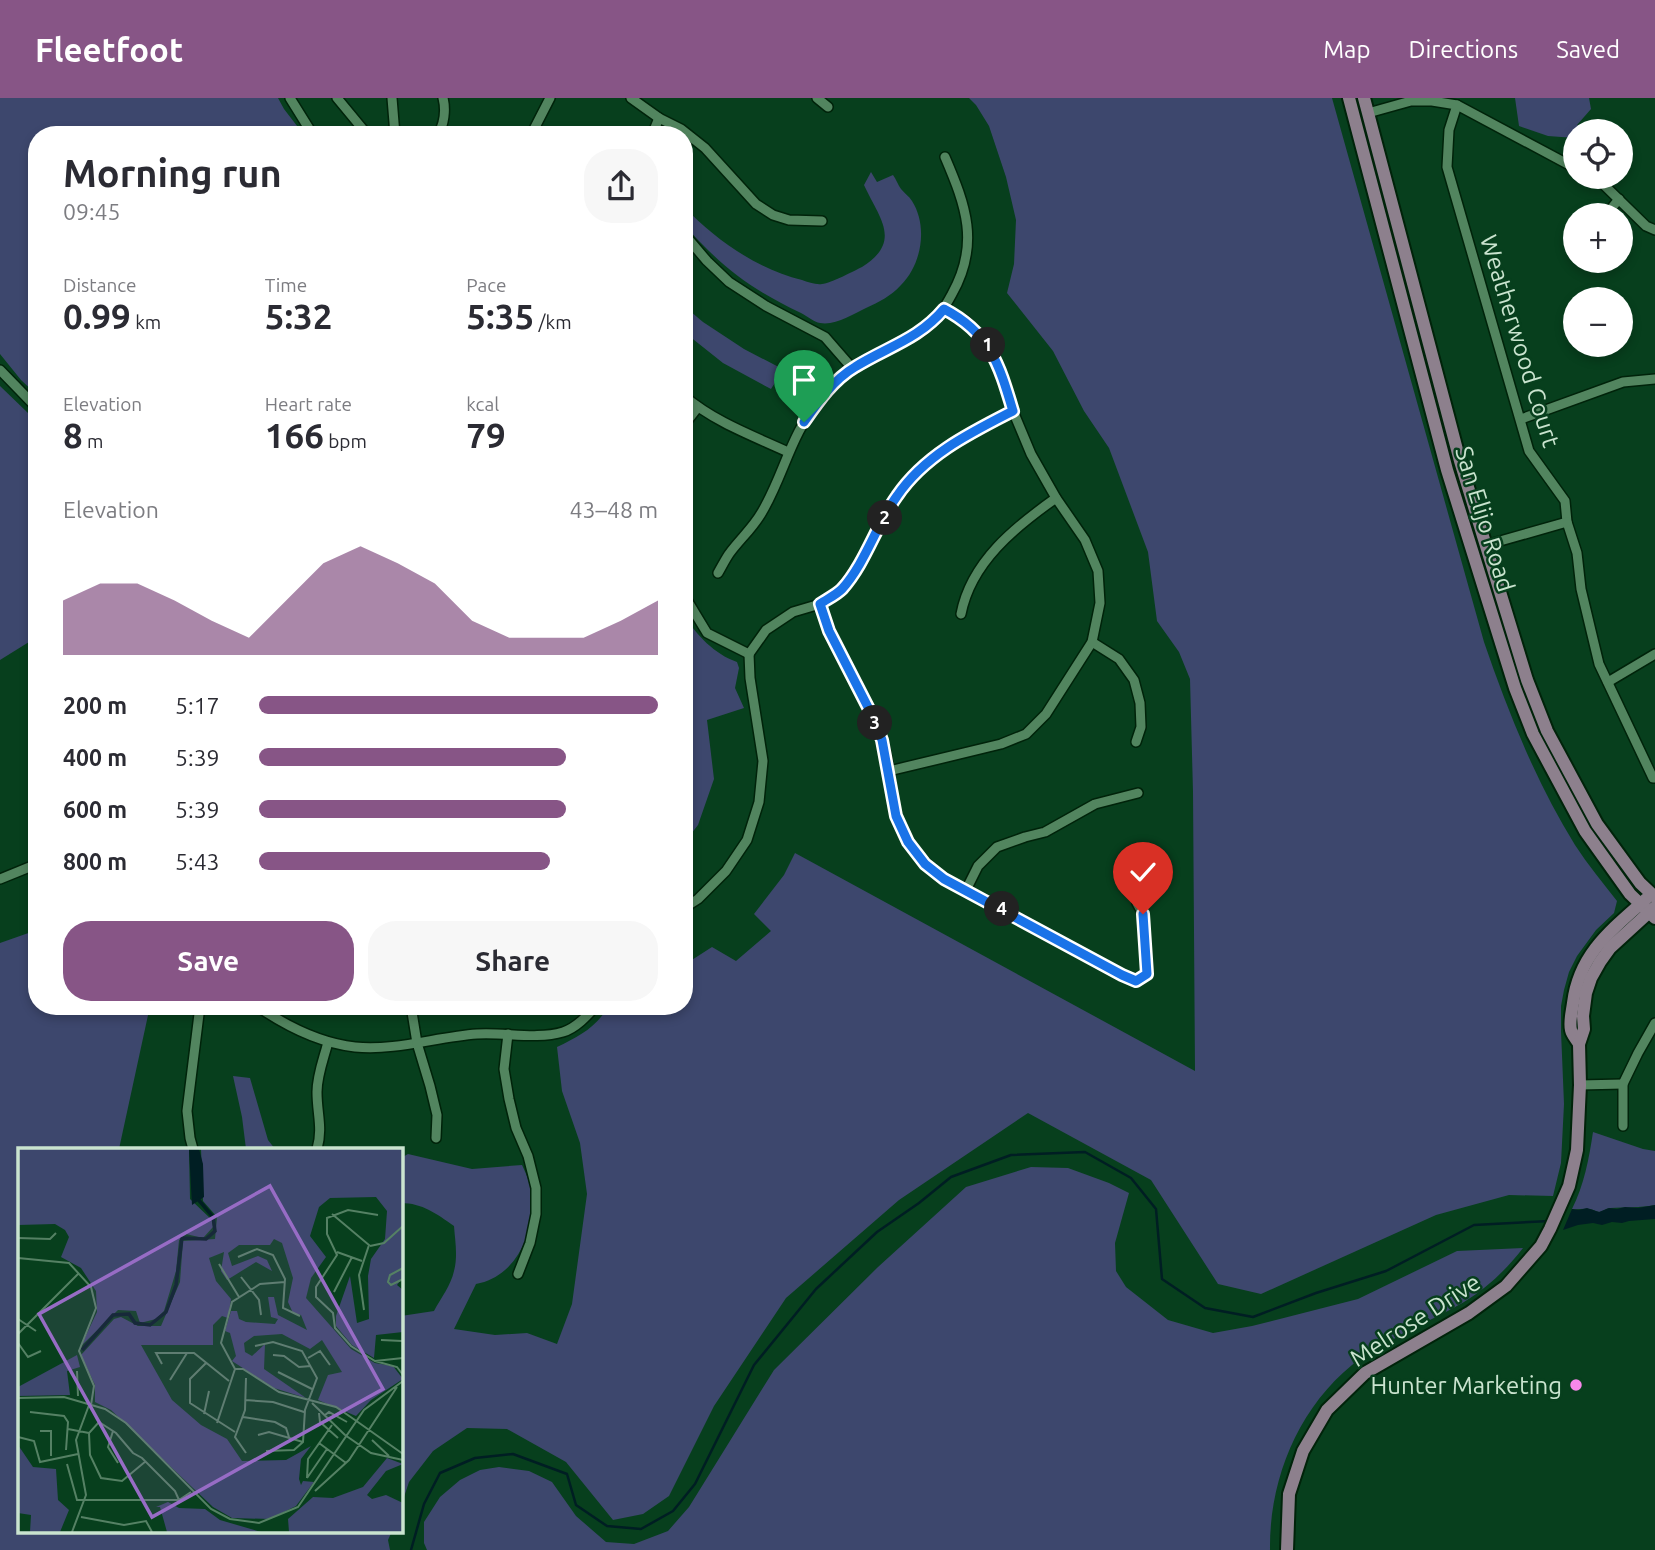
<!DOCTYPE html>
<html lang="en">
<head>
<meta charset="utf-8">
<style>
	:root { --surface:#fff; --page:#f7f7f7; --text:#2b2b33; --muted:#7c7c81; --accent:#875586 }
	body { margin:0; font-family:Ubuntu,sans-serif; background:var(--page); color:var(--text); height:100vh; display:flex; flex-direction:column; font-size:26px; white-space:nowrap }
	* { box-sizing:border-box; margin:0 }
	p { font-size:23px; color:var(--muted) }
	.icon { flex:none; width:38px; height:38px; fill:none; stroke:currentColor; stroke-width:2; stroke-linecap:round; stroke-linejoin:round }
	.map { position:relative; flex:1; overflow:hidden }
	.details { position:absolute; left:28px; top:28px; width:665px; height:889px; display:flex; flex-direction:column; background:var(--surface); border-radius:28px; box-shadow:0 4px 10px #0003 }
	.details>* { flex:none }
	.tools { position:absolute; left:1563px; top:21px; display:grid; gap:14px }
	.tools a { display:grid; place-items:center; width:70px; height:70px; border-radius:50%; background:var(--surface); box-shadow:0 4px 10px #0003; font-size:35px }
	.pin { position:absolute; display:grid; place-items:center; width:60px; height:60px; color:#fff; margin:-72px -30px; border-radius:50% 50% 50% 0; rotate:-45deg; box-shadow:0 0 7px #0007 }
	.pin .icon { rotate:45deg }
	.km { position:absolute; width:35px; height:35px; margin:-18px; border-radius:50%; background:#222; color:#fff; font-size:19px; line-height:35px; text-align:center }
	.round { display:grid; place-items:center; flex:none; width:74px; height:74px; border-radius:28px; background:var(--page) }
	.summary { display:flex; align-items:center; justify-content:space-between; height:119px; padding:0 35px }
	h1 { font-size:38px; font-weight:600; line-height:52px }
	.figures { display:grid; grid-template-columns:repeat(3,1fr); gap:10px; height:119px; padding:7px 35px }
	.figures div { display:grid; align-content:center }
	.figures b { font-size:35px; font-weight:600 }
	.figures small { font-size:19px; font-weight:400 }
	.figures p { font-size:19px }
	.chart { height:196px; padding:14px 35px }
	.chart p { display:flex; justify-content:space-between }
	.chart svg { width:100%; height:126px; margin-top:7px; fill:var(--accent); opacity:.7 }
	.action { display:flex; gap:14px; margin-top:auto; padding:14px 35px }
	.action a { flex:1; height:80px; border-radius:28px; background:var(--accent); color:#fff; font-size:28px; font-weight:600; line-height:80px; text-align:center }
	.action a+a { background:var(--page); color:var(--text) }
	ul { padding:0 35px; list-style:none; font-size:23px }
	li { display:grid; grid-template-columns:112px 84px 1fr; align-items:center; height:52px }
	li i { height:18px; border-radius:9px; background:var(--accent) }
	header { display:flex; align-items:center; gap:42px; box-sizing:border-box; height:98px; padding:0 35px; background:var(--accent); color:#fff }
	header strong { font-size:33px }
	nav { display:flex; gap:38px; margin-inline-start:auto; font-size:24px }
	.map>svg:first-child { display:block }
	.green { fill:#3d476d }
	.water { fill:#001e23 }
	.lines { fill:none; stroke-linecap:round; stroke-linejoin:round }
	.stream { stroke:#001e23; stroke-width:2.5 }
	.minor-casing { stroke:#00230a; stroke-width:12 }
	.major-casing { stroke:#00230a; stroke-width:16 }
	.minor { stroke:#52855f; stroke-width:9 }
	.major { stroke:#8d808d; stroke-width:12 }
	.route-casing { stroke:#fff; stroke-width:14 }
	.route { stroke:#1a73e8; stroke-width:9 }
	.poi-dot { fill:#f888eb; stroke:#073f1d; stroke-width:2.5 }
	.labels { text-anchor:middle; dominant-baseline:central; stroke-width:5; stroke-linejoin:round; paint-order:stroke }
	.street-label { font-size:24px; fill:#cae4cf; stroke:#073f1d }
	.poi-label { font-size:24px; fill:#cae4cf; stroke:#073f1d; text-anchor:end }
	.inset-river { fill:none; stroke:#001e23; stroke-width:3.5 }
	.inset-road { fill:none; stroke:#558164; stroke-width:2 }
	.view { fill:#976cc5; fill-opacity:0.15; stroke:#976cc5; stroke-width:3.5 }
	.inset-edge { fill:none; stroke:#cae4cf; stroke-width:3.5 }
</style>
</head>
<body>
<header>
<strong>Fleetfoot</strong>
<nav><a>Map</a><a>Directions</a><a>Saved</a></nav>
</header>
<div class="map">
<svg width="1655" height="1452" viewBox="0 0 1655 1452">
	<rect width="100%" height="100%" fill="#073f1d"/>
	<g class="green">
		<path d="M0 0H278L284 11 304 37H37V297L21 282 0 256Z"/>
		<path d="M969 0H1332L1484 544C1508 614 1536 684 1575 747 1588 767 1603 785 1617 803L1614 815 1596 832 1577 858 1569 874 1564 892 1561 908V933L1564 1006 1561 1065 1553 1098 1509 1097 1436 1117 1261 1196 1218 1186 1151 1082 1028 1015 899 1102 786 1200 714 1308 669 1398 643 1416 613 1422 566 1364 507 1331 467 1330 433 1353 409 1384 401 1408V1218L434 1213C441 1200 451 1187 454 1173 458 1158 455 1142 454 1128 437 1116 422 1105 401 1105V1060L408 1056 472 1071 522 1067C525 1073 528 1080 530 1087 538 1127 520 1178 476 1186L454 1231 495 1237 527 1235 557 1246 572 1206 587 1096 580 1045 562 993 557 949C580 938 595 930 609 908H684V867L712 849 736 863 771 833 754 816 784 777 795 755 1195 973 1193 694 1190 581 1179 554 1157 523 1148 454 1109 350 1084 313 1053 253 1007 195 1014 166 1016 122 1006 79 989 28 976 7Z"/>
		<path d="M1515 0H1589L1591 11 1577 27 1587 33H1575V40L1548 38 1519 28Z"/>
		<path d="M871 74 877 84 893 77C896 81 898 87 901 91 904 95 909 98 912 103 928 128 922 166 901 187 891 198 879 204 866 210 853 216 835 228 820 225 814 224 807 218 801 215 761 196 733 178 701 145 696 140 688 132 685 125 683 120 684 113 684 109 716 142 757 171 802 182 808 184 816 187 822 186 831 185 854 173 862 169 903 143 879 120 864 87Z"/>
		<path d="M684 208 703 224 744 251 794 277C781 276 778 280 771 291L723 265 684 234Z"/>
		<path d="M0 288 28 315 37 328V539L0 562Z"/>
		<path d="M684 518C697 537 714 556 737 564L739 570 735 590 744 610 707 622 714 681 698 727 684 745Z"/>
		<path d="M37 832V908H150L119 1051H19V1433H392L388 1442 390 1452H0V845Z"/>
		<path d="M233 978 250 980 268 1042 275 1051H246L242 1019Z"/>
		<path d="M1593 1034 1643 1051 1655 1053V1107C1640 1110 1625 1109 1610 1110 1607 1110 1603 1113 1600 1114 1595 1114 1594 1111 1589 1111 1583 1110 1578 1112 1572 1111 1584 1087 1589 1061 1593 1034Z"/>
		<path d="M1031 1069 1068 1070 1109 1085 1129 1095 1115 1145 1116 1173 1126 1189 1168 1222 1213 1235 1252 1228 1358 1201 1457 1153 1523 1150C1507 1171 1487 1190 1464 1204 1444 1216 1422 1225 1402 1236 1386 1246 1367 1255 1352 1267 1297 1312 1269 1383 1270 1452H427L424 1445V1424L440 1399 460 1382 480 1372 499 1369 529 1373 552 1384 576 1418 606 1444 634 1446 668 1433 689 1409 774 1272 878 1169 966 1089Z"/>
	</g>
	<path class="water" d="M1655 1107V1121L1629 1123 1622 1125 1612 1124 1602 1127 1593 1125 1578 1127 1563 1132 1572 1111 1579 1112 1587 1110 1599 1114 1609 1110 1617 1111 1625 1109 1638 1110Z"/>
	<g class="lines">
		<path class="stream" d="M411 1452 424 1406 440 1375 475 1360 513 1356 567 1376 576 1407 607 1428 641 1431 673 1413 695 1386 754 1267 816 1191 877 1134 919 1105 951 1079 1011 1057 1085 1054 1131 1080 1156 1111 1162 1181 1205 1210 1253 1219 1316 1195 1386 1173 1474 1127 1550 1123"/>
		<defs>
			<g id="minor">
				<path d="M290 0 313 37"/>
				<path d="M337 0 366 35 370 37"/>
				<path d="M392 0 395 37"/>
				<path d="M631 0 659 20 681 31 705 50 756 106 773 117 789 122 822 123"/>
				<path d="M817 0 828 9"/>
				<path d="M1457 7 1449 32 1447 69 1529 353 1565 403 1567 424 1577 455 1581 491 1599 566 1653 680H1655"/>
				<path d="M1368 15 1411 3H1432L1457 7 1575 70"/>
				<path d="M378 37 395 32"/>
				<path d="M438 37C444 26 446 12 443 0"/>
				<path d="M531 37 550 0"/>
				<path d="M652 37 659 20"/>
				<path d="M1591 79 1602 85 1646 128 1655 132"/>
				<path d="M1606 117 1619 101"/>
				<path d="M684 136 707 163 729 184 766 208 825 239 852 270"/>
				<path d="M0 272 37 310"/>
				<path d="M684 298C715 324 751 337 788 354"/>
				<path d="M1521 321 1623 284 1655 281"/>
				<path d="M684 327 698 309"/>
				<path d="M1486 447 1567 424"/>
				<path d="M718 475C722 468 725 462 729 456 739 442 753 430 762 414 784 377 791 334 821 301 830 290 840 279 852 271 873 256 900 248 922 233 936 223 944 211 952 196 980 146 966 108 945 59"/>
				<path d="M684 497 707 535 749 556"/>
				<path d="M820 506C835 552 862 593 881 638 891 663 889 692 896 717 904 744 923 764 944 781L1122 877 1137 883 1147 876 1143 816 1137 805"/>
				<path d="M961 516C971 464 1015 429 1056 400"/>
				<path d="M1092 544 1119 561 1134 582 1140 605 1141 629 1136 644"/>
				<path d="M749 556 766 532 793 514 820 506 840 492 857 470 897 398 921 370 956 343 1013 313"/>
				<path d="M1608 584 1655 556"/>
				<path d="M889 673 1001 646 1026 636 1046 616 1092 544 1100 505 1098 473 1085 442 1056 400 1031 356 1013 313 1004 281 987 246 966 223 944 211"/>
				<path d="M0 781 37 766"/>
				<path d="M966 792 978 768 997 749 1025 739 1045 734 1095 706 1138 695"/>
				<path d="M684 810 698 801 726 773 747 742 759 704 763 663 750 580 749 556"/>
				<path d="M257 908C286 928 319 945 355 949 396 953 436 939 477 936 505 934 536 942 563 934 576 930 587 918 596 908"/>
				<path d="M411 908 417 945 430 988 437 1017 436 1040"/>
				<path d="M508 936 504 971 509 1001 516 1030 528 1058 536 1090V1116L530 1145 518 1176"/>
				<path d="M1580 987 1623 986"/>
				<path d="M1623 1028V986L1638 955 1655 925"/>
				<path d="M193 1051 190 1040 187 1013 200 908"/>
				<path d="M317 1051C323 1030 317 1016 317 994 317 977 324 960 328 944"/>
			</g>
			<g id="major">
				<path d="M1349 0 1447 372 1515 590 1533 636 1585 733 1630 796 1655 820"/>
				<path d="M1364 0 1460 363 1527 582 1547 633 1597 726 1640 785 1655 799"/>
				<path d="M1579 946C1577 942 1572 937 1571 932 1569 924 1572 913 1573 905 1579 856 1611 832 1646 801"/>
				<path d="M1287 1452 1289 1396 1303 1353 1327 1312 1365 1275 1469 1215 1506 1188 1541 1148 1550 1131 1569 1088 1577 1052 1580 987 1579 946 1584 931 1583 918 1586 895 1591 880 1600 864 1610 850 1655 809"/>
			</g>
		</defs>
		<use href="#minor" class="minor-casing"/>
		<use href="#major" class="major-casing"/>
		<use href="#minor" class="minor"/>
		<use href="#major" class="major"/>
	</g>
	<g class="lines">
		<defs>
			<path id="route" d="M804 324C818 304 833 282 855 269 887 249 919 241 944 211 990 235 999 266 1013 313 970 335 925 357 897 398 876 427 866 464 842 491 836 497 827 501 820 506L829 533 872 617 882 642 896 718 908 744 925 766 944 781 1122 877 1136 883 1147 876 1143 816"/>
		</defs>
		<use href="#route" class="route-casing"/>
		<use href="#route" class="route"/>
	</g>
	<circle class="poi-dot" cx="1576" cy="1287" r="7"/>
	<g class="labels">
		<g class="street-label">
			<text transform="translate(1520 243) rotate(73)">Weatherwood Court</text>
			<text transform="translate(1485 421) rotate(73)">San Elijo Road</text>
			<text transform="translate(1415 1222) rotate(-33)">Melrose Drive</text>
		</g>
		<g class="poi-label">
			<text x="1562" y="1287">Hunter Marketing</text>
		</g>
	</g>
	<g transform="translate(18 1050)">
		<rect width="385" height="385" fill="#073f1d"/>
		<path d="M0 1H171L172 51 194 72 195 79 185 90 168 86 161 92 158 123 146 163 138 171 122 175 118 163 100 162 63 198 79 164 78 143 63 120 43 109 51 89 47 82 37 76 0 77ZM183 1H385V129L379 137 385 142V184L358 187 356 210 334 197 318 178V168L332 128 339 175 351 171 350 128 353 111 367 91 369 63 358 49 312 50 301 59 292 88 308 109 293 130 288 150 333 201 357 215 375 218 385 231 353 252 338 268 300 252 310 227 324 224 304 192 292 201 264 186 236 188 226 195 227 204 234 208 247 196 246 221 288 250 256 240 214 213 218 208 212 185 207 183 213 163H219L221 171 228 174 257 176 260 171 253 169 250 149H256L260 167 289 182 283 167 275 165 270 154 275 130 264 95 256 91 252 97H221L210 105 214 118 240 108 249 112 254 123 238 114 209 132 203 123 206 104 191 110 198 133 213 151 210 170 204 168 195 177V197H123L154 252 183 277 209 291 224 313 268 312 293 298 283 311 281 331 283 337 285 333 296 334 278 358 252 371 214 370 195 359 93 262 77 254V237L63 207 96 171 103 169 120 178H143L162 134 165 93 197 91 199 69 185 53ZM59 207 62 219 49 223 52 247 0 248V239ZM0 297 15 319 38 321 40 352 51 362 42 384H12L13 367 0 365ZM369 310 385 316 368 323 349 347 354 351 368 347 385 355V384H271L270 371 295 349 315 350 345 339ZM150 354 161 360 187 361 202 372 243 384H149L142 359H138Z" fill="#3d476d"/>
		<path d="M171 1H181L185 16 186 49 174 57Z" fill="#001e23"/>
		<path class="inset-river" d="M64 202 95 167 111 166 117 175 132 177 148 164 158 137 164 90 188 91 197 83 195 69 179 50"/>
		<path class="inset-road" d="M314 66 351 97 341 127 346 162M360 67 330 62 309 70V86L319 107 298 139V149L315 165 317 180 333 198 357 213 379 219 385 227M0 90 32 91 38 85M352 98 366 95 385 78M319 104 344 113M220 109 239 101 255 107 267 131 265 160 282 168M0 110 51 115 73 139 78 160 61 203 76 238 73 257M201 116 221 149M385 120 372 127 370 134 373 137 385 131M223 129 241 152 243 167M316 144 334 109M0 171 18 183M0 186 60 126M363 192 384 193M0 195 10 209 23 203M237 198 255 194 284 203 299 230 287 262 285 294 276 302 248 303M255 207 266 208 281 219 293 218M290 210 302 203 312 217M357 213 385 210M188 215 172 231V255L217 284M144 216 138 205H176L211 233M217 221H225L261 244 318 259 337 272M217 221 203 195 214 154 242 136 267 134M59 223 60 248M260 224 294 241M228 230 227 262 217 289 228 305M152 232 169 205M0 250 46 249 87 261 108 275 193 361 212 371 241 375 280 359 346 262 385 233M227 252 255 254 286 264M294 255 327 287M12 264 46 268 50 274 48 302M301 265 302 274 320 290M186 266 191 243M307 267 311 264 329 274M225 269 257 274 268 280 271 289M337 272 385 306M199 275 217 221M50 281 71 285M22 283H33V308M95 283 90 299 100 315M240 287 251 284 285 294M327 287 353 305 385 312M0 289 16 293 22 314 60 306M354 292 371 308M301 295 328 315M128 313 104 333 83 330 72 307 71 285 81 274 98 285 115 305 124 310 157 343 161 352M49 316 59 352H161L173 344M289 330 290 311 314 277M289 330 309 301M297 343 331 312 379 239M63 369 106 377 128 373 134 384M54 384 68 347 58 292 71 257"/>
		<path class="view" d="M252 38 365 241 134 369 21 166Z"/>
		<rect width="385" height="385" class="inset-edge"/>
	</g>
</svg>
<div class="tools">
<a><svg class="icon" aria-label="locate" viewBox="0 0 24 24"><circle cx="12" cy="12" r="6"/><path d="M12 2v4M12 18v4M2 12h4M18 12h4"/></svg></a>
<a>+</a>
<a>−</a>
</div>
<div class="pin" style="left:804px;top:324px;background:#1e9e55"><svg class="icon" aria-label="arrive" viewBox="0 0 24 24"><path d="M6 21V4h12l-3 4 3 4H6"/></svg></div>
<div class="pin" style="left:1143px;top:816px;background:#d93025"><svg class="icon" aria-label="check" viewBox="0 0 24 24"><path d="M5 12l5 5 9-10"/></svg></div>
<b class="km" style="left:988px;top:247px">1</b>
<b class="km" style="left:885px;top:420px">2</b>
<b class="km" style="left:875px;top:625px">3</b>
<b class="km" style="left:1002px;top:811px">4</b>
<section class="details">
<div class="summary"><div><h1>Morning run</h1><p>09:45</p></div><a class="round"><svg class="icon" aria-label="share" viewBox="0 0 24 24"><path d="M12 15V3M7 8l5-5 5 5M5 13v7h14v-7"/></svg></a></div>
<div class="figures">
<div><p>Distance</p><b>0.99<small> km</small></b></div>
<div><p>Time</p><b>5:32</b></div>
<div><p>Pace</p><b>5:35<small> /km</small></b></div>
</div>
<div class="figures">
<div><p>Elevation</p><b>8<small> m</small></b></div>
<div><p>Heart rate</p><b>166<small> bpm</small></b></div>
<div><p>kcal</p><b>79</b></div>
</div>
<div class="chart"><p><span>Elevation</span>43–48 m</p>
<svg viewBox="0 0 160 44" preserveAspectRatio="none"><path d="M0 44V25L10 19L20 19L30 25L40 32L50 38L60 25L70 12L80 6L90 12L100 19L110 32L120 38L130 38L140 38L150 32L160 25V44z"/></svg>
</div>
<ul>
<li><b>200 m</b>5:17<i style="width:100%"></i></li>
<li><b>400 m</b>5:39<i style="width:77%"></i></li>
<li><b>600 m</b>5:39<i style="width:77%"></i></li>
<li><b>800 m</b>5:43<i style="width:73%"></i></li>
</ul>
<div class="action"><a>Save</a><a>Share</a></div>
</section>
</div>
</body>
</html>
